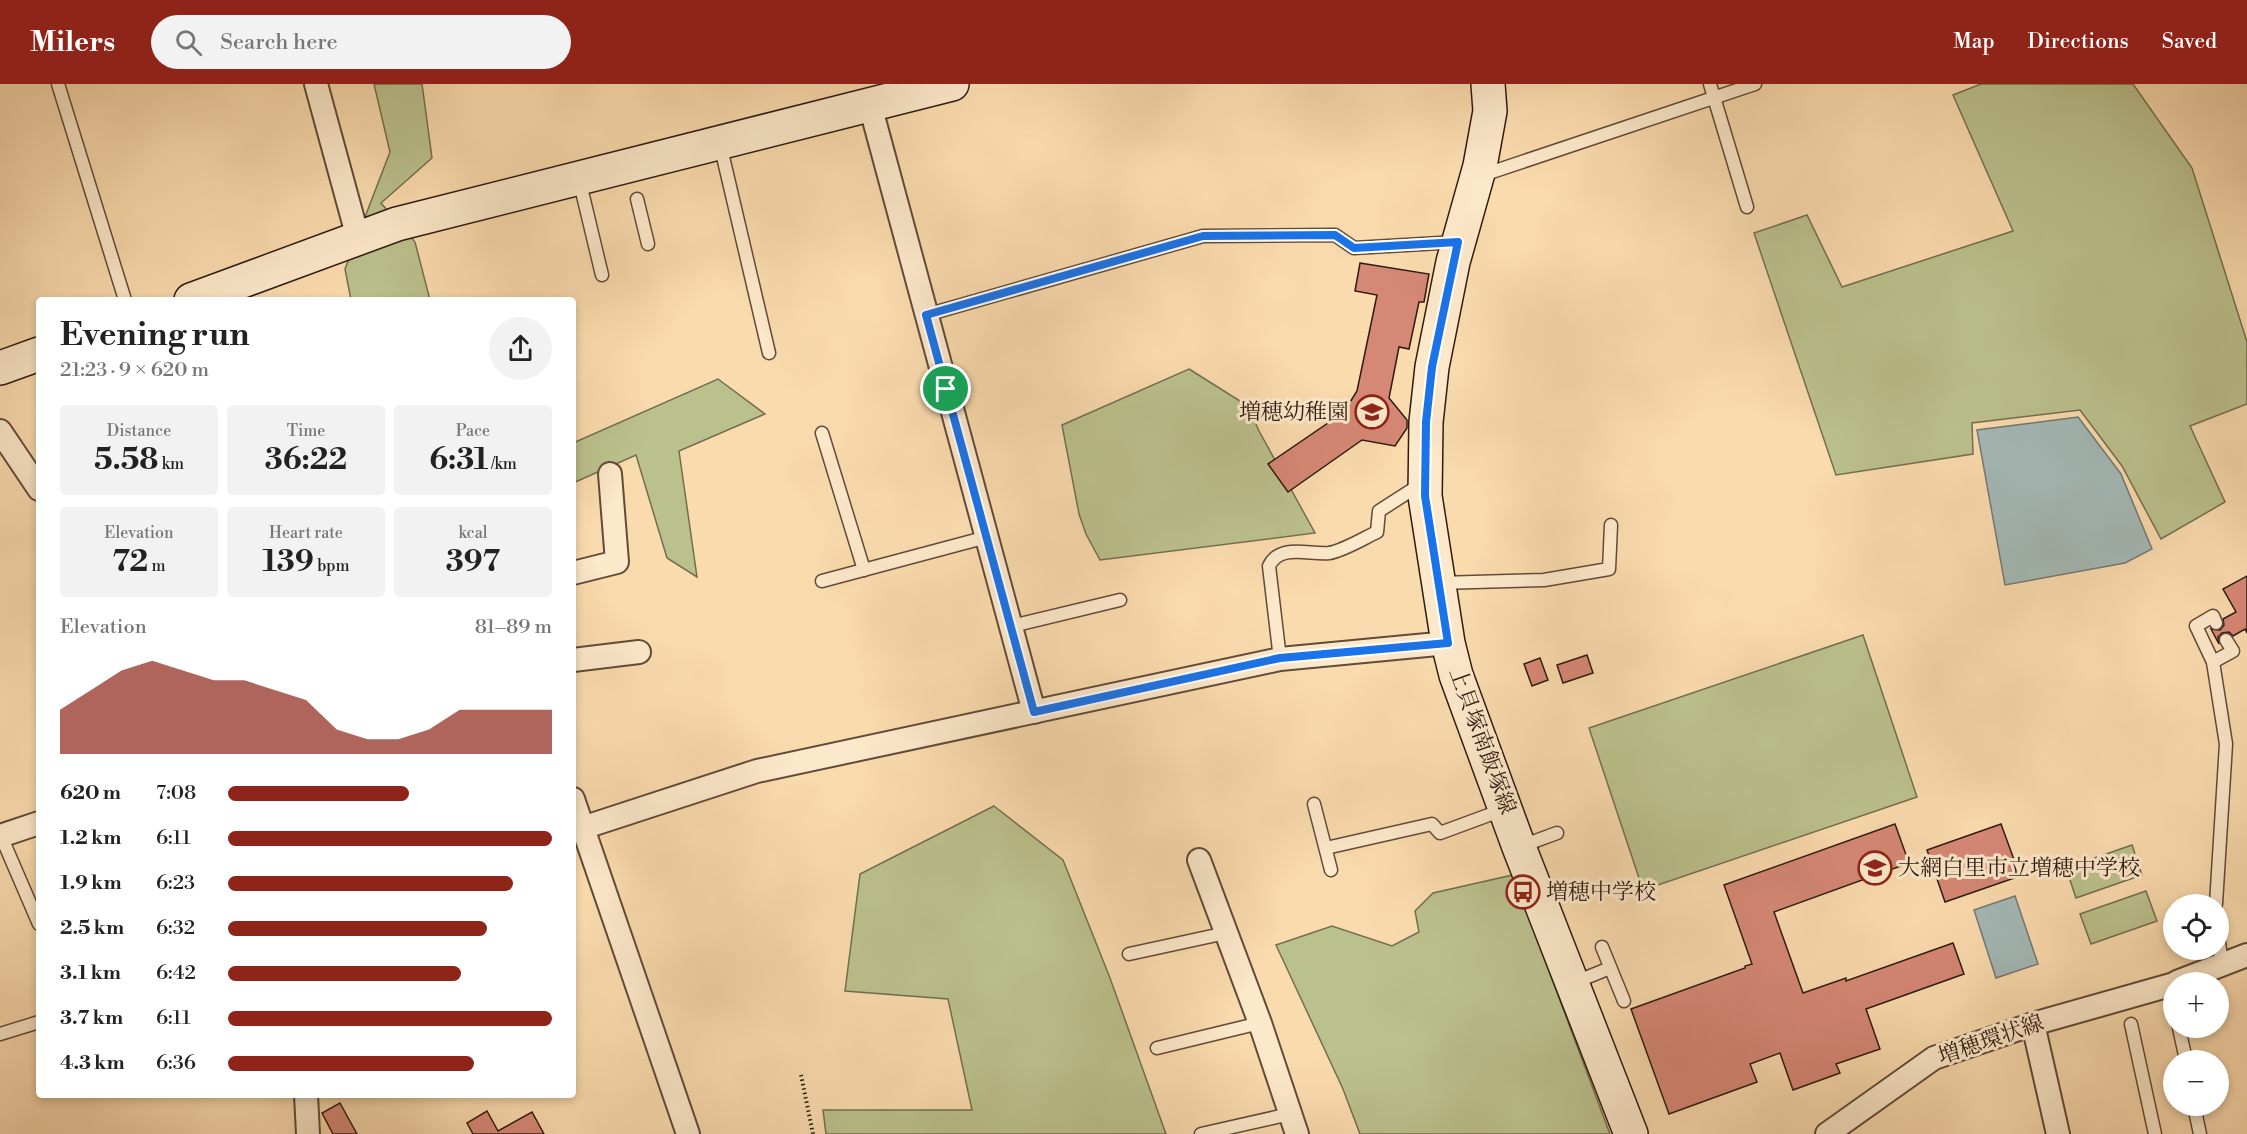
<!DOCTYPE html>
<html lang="en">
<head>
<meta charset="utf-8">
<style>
	:root { --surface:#fff; --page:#f2f2f2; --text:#222; --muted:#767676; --accent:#8f2418 }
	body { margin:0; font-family:"Libre Bodoni","Noto Serif JP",serif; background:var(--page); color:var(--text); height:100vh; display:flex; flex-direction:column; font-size:22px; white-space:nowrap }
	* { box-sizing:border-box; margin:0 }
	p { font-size:20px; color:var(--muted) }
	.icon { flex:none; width:33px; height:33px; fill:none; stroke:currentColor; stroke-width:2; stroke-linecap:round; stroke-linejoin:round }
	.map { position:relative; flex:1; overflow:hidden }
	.side { position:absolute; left:36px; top:213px; width:540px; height:801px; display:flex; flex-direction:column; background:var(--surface); border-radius:6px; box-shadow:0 3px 9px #0003 }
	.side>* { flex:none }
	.controls { position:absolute; left:2163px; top:810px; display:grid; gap:12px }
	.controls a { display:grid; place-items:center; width:66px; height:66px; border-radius:50%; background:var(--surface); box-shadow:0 3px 9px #0003; font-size:30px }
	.pin { position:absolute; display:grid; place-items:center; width:51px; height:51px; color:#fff; margin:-26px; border:3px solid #fff; border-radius:50%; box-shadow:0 2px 6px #0007 }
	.round { display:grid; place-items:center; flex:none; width:63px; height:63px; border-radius:32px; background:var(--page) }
	.headline { display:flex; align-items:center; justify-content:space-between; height:102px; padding:0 24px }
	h1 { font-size:33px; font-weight:800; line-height:45px }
	.stats { display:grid; grid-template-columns:repeat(3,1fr); gap:9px; height:102px; padding:6px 24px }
	.stats div { display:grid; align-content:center; border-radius:6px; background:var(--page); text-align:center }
	.stats b { font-size:30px; font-weight:800 }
	.stats small { font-size:16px; font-weight:400 }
	.stats p { font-size:16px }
	.chart { height:168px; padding:12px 24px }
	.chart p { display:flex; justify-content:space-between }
	.chart svg { width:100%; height:108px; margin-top:6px; fill:var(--accent); opacity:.7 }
	ul { padding:0 24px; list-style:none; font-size:20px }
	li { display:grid; grid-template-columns:96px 72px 1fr; align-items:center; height:45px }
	li i { height:15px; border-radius:8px; background:var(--accent) }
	header { display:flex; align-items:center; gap:36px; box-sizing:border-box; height:84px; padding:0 30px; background:var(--accent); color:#fff }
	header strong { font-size:28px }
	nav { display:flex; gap:33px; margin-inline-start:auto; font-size:21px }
	.search { width:420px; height:54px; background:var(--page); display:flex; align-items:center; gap:15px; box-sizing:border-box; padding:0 21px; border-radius:33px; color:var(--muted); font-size:22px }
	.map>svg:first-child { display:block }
	.green { fill:#bbc18d; stroke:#746e50; stroke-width:1.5 }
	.water { fill:#a3b8b6; stroke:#747974; stroke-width:1.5 }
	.building { fill:#d68876; stroke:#2e1b12; stroke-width:1.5 }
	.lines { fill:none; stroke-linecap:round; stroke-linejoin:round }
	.lane-casing { stroke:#614b39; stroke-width:15 }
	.street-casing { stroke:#614b39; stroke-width:26 }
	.secondary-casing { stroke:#2e1b12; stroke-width:36 }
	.path { stroke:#2e1b12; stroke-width:4; stroke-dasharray:1.5 3; stroke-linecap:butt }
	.lane { stroke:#fce8ca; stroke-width:12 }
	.street { stroke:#fce8ca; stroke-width:22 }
	.secondary { stroke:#fce8ca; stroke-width:33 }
	.route-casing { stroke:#fff; stroke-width:12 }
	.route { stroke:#1a73e8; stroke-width:8 }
	.labels { text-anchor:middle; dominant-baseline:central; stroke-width:6; stroke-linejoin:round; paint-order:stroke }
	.poi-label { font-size:22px; fill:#2e1b12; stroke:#fce8ca; text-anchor:start }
	.street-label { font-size:22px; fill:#2e1b12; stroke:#fce8ca }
</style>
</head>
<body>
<header>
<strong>Milers</strong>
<div class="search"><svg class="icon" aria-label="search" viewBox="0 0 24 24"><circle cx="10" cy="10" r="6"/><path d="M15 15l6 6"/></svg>Search here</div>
<nav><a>Map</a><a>Directions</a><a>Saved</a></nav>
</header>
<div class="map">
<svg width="2247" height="1050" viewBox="0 0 2247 1050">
	<rect width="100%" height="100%" fill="#fadbae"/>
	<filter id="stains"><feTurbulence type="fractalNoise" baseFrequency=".00333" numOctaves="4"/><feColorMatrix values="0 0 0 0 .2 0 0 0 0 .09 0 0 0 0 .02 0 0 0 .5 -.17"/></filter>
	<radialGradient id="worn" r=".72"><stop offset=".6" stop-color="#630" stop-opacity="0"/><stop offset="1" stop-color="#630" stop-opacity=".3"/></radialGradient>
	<g class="green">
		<path d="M374 0H422L432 74 381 119 415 158 430 216H351L345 185 390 68Z"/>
		<path d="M1981 0H2133L2192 84 2247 258V320L2190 342 2225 418 2161 455 2122 382 2080 326 1972 339 1973 370 1836 391 1754 149 1807 131 1842 203 2013 147 1953 11Z"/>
		<path d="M1189 285 1248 322 1259 347 1315 449 1100 476 1086 450 1079 430 1062 341Z"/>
		<path d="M718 295 765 330 679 367 697 493 667 474 636 371 573 399V359Z"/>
		<path d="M1863 551 1917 713 1643 806 1589 644Z"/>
		<path d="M994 722 1063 776 1110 894 1166 1050H826L823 1026H972L948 915 845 907 860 790Z"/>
		<path d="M2132 761 2142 791 2076 814 2066 784Z"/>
		<path d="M1513 791 1610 1050H1360L1343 1005 1276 861 1332 842 1392 862 1419 848 1415 827 1433 809Z"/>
		<path d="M2146 807 2157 837 2091 860 2080 830Z"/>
	</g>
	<g class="water">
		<path d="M2078 333 2121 390 2152 465 2125 479 2005 501 1977 346Z"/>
		<path d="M2015 812 2038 880 1996 894 1974 826Z"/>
	</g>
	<g class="building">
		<path d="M1360 179 1429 190 1424 218H1419L1409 265 1399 263 1389 314 1407 336V344L1395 362 1362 356 1288 408 1268 380 1344 328 1357 307 1377 211 1355 207Z"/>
		<path d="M2247 492V549L2245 545 2233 552 2229 548 2222 549 2218 553 2219 560 2211 545 2220 546 2224 541 2223 535 2236 528 2223 505Z"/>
		<path d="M1587 571 1593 589 1563 599 1557 581Z"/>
		<path d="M1540 574 1548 596 1532 602 1524 580Z"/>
		<path d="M1895 740 1909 779 1774 828 1803 909 1846 894V897L1953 859 1964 890 1866 925 1880 965 1836 980 1840 989 1793 1006 1780 969 1750 980 1757 998 1669 1030 1631 925 1745 884V882L1752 880 1724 801Z"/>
		<path d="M2001 740 2020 792 1945 818 1927 766Z"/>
		<path d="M340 1019 357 1050H333L322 1029Z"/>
		<path d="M487 1027 498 1047 532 1028 544 1050H473L467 1039Z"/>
	</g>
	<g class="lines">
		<defs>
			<g id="lane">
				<path d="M58 0 125 216"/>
				<path d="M1710 0 1747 123"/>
				<path d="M720 60 769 269"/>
				<path d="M1480 92 1755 0"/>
				<path d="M579 95 602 191"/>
				<path d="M637 115 648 160"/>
				<path d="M926 231 1203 152 1335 151 1354 164 1457 158"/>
				<path d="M822 349 864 486"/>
				<path d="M822 497 987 453"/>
				<path d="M1439 499 1544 496 1609 485 1611 441"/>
				<path d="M1012 542 1120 516"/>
				<path d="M1280 575 1269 482C1280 459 1309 471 1329 469 1343 467 1364 454 1377 448L1379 427 1421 400"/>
				<path d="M2213 578 2233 567 2226 556"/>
				<path d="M1314 720 1331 786"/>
				<path d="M1 752 39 840"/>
				<path d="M1519 763 1557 749"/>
				<path d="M1326 764 1432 740 1440 749 1505 725"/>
				<path d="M2216 820 2226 660 2213 578 2196 542 2213 532 2216 539"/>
				<path d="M2218 850 2222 881"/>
				<path d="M1602 863 1624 917"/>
				<path d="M1129 870 1226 849"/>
				<path d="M1573 899 1610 884"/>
				<path d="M2131 940 2155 1050"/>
				<path d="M2179 944 2186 976"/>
				<path d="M0 950 39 938"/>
				<path d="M1157 964 1260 939"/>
				<path d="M2194 1022 2200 1050"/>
				<path d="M1201 1050 1290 1030"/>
			</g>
			<g id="street">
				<path d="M316 0 358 154"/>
				<path d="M870 21 1034 628"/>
				<path d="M0 347 39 405"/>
				<path d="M573 489 617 478 610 390"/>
				<path d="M573 576 639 568"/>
				<path d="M573 715 688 1050"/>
				<path d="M573 747 757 687 1280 575 1448 559"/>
				<path d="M0 752 39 739"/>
				<path d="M1199 776 1260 939 1297 1050"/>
				<path d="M2177 898 2247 871"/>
				<path d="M2033 940 2058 1050"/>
				<path d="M306 1011 308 1050"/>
				<path d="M1827 1050 1934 974 2033 940 2174 900"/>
			</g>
			<g id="secondary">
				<path d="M1488 0 1490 27 1480 82 1453 178 1432 283 1426 338 1425 412 1448 559 1456 591 1519 763 1631 1050"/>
				<path d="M191 216 397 140 952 0"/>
				<path d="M0 284 39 270"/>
			</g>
		</defs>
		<use href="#lane" class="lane-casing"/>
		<use href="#street" class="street-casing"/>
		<use href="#secondary" class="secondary-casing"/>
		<path class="path" d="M801 991 813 1050"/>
		<use href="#lane" class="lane"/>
		<use href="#street" class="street"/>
		<use href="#secondary" class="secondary"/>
	</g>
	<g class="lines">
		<defs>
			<path id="route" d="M1335 151 1354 164 1458 158 1432 283 1426 338 1425 412 1448 559 1280 574 1034 628 926 231 1203 152Z"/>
		</defs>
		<use href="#route" class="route-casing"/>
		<use href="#route" class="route"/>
	</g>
	<defs>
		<symbol id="school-ring" viewBox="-11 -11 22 22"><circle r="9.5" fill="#fce8ca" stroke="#8f2418" stroke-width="1.5"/><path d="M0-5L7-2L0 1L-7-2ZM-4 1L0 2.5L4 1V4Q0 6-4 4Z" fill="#8f2418"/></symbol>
		<symbol id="bus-ring" viewBox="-11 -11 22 22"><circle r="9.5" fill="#fce8ca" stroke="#8f2418" stroke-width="1.5"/><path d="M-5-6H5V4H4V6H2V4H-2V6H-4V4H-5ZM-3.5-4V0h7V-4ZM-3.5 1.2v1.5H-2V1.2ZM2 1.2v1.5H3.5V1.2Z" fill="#8f2418"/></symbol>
	</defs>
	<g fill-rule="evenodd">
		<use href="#school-ring" x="1353" y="309" width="38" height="38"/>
		<use href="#school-ring" x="1856" y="765" width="38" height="38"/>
		<use href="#bus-ring" x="1504" y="789" width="38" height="38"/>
	</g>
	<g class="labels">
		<g class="poi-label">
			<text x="1349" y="328" text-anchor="end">増穂幼稚園</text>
			<text x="1898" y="784">大網白里市立増穂中学校</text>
			<text x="1546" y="808">増穂中学校</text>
		</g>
		<g class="street-label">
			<text transform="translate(1482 657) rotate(70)">上貝塚南飯塚線</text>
			<text transform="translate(1991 956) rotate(-19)">増穂環状線</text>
		</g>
	</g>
	<rect width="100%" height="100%" filter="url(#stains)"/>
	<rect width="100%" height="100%" fill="url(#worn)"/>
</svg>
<div class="controls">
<a><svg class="icon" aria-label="locate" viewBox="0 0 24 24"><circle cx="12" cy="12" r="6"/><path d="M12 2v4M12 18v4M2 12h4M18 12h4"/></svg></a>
<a>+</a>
<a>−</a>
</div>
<div class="pin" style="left:946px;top:305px;background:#1e9e55"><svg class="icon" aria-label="arrive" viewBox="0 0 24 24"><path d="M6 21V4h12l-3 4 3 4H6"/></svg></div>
<section class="side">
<div class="headline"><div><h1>Evening run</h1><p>21:23 · 9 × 620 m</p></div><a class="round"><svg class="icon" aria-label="share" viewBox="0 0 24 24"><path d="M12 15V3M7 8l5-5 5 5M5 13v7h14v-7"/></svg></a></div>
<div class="stats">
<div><p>Distance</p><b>5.58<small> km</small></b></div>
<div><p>Time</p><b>36:22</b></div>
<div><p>Pace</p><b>6:31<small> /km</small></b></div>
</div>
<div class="stats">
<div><p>Elevation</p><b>72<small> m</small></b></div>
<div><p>Heart rate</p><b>139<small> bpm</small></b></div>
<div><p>kcal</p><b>397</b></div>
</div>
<div class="chart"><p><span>Elevation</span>81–89 m</p>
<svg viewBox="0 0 160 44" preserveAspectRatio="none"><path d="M0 44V26L10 18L20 10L30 6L40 10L50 14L60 14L70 18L80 22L90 34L100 38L110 38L120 34L130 26L140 26L150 26L160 26V44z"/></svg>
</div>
<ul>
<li><b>620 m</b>7:08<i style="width:56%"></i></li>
<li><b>1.2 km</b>6:11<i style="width:100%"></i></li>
<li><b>1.9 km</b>6:23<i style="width:88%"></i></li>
<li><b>2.5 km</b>6:32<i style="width:80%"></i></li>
<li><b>3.1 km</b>6:42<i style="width:72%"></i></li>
<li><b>3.7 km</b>6:11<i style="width:100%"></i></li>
<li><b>4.3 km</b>6:36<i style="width:76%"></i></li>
</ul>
</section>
</div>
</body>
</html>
